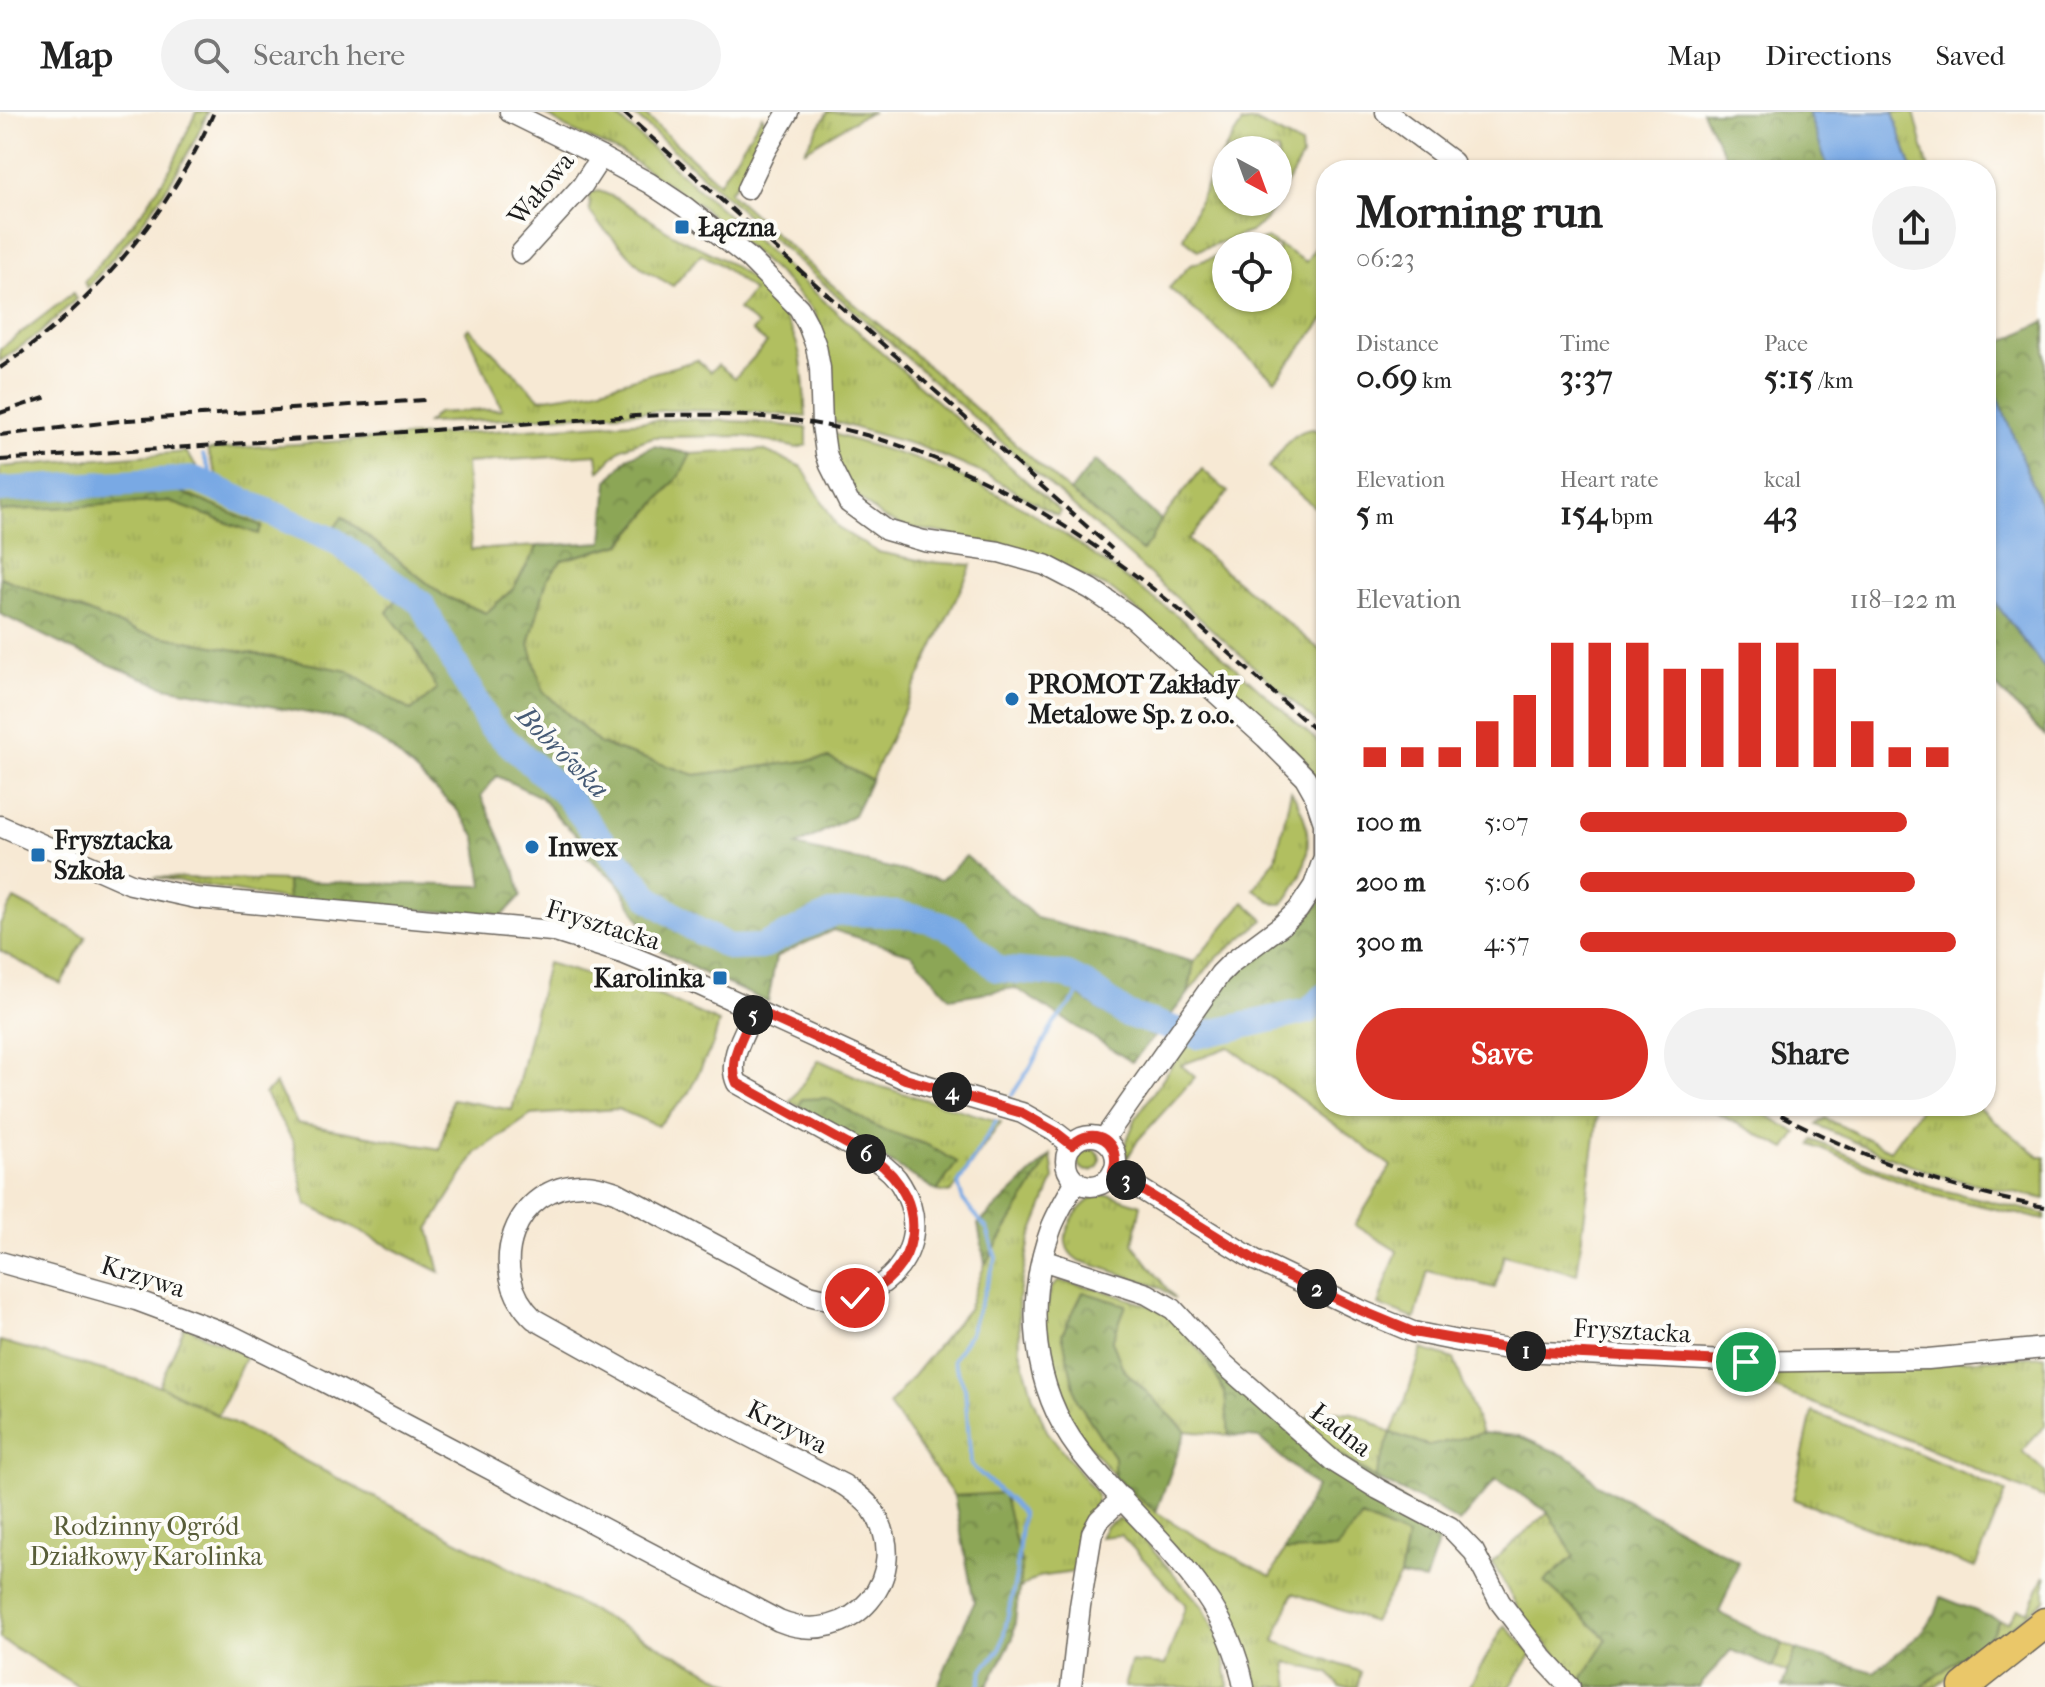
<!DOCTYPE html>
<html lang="en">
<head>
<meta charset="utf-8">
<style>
	:root { --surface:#fff; --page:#f2f2f2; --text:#222; --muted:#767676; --line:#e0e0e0; --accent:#d93025 }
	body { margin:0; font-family:"IM FELL French Canon",serif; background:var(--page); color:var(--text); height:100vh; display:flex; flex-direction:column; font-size:30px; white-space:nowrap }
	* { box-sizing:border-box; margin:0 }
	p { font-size:26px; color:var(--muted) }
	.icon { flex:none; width:44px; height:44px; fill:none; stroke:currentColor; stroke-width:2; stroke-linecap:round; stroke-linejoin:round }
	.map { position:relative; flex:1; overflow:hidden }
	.side { position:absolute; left:1316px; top:48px; width:680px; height:956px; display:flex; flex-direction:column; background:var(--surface); border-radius:32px; box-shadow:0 2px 6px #0004 }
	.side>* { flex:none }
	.needle { width:52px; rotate:139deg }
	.fabs { position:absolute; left:1212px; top:24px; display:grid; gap:16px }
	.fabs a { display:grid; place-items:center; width:80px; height:80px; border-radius:50%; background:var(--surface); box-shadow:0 2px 6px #0004; font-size:40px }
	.pin { position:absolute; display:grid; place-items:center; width:68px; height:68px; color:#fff; margin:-34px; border:4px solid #fff; border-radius:50%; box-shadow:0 2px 8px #0007 }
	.km { position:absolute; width:40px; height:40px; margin:-20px; border-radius:50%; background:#222; color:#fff; font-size:22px; line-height:40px; text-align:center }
	.round { display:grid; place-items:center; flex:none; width:84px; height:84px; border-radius:42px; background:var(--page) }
	.summary { display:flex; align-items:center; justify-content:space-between; height:136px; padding:0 40px }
	h1 { font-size:44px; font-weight:700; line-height:60px }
	.stats { display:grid; grid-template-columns:repeat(3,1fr); gap:12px; height:136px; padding:8px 40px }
	.stats div { display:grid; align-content:center }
	.stats b { font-size:34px; font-weight:700 }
	.stats small { font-size:22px; font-weight:400 }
	.stats p { font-size:22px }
	.chart { height:224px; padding:16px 40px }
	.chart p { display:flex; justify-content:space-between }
	.chart svg { width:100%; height:144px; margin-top:8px; stroke:var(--accent); stroke-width:6 }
	.cta { display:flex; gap:16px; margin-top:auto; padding:16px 40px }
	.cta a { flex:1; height:92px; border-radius:48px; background:var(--accent); color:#fff; font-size:32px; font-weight:700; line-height:92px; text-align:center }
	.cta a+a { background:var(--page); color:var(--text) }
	ul { padding:0 40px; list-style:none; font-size:26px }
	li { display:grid; grid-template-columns:128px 96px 1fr; align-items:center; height:60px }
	li i { height:20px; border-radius:10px; background:var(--accent) }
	header { display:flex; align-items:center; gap:48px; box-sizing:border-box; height:112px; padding:0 40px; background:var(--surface); border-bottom:2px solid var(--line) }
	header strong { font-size:38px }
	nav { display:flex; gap:44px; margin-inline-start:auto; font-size:28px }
	.search { width:560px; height:72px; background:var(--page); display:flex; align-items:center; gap:20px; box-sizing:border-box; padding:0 28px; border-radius:44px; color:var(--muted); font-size:30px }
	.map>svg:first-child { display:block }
	.grass { fill:url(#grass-tufts); stroke:#666e3e; stroke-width:2 }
	.forest { fill:url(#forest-crowns); stroke:#54613a; stroke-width:2 }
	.garden { fill:#b1bf61; stroke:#666e3e; stroke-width:2 }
	.water { fill:#79a9e4; stroke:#4a6280; stroke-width:2 }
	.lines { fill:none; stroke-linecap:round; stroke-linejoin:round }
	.stream { stroke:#79a9e4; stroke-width:4 }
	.river { stroke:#79a9e4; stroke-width:26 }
	.minor-casing { stroke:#69645c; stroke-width:23 }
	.highway-casing { stroke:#69645c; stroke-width:33 }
	.minor { stroke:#fff; stroke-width:20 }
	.highway { stroke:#eac769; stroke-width:30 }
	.rail { stroke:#1c1c1c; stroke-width:4; stroke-dasharray:12 6; stroke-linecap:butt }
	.route-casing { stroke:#fff; stroke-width:16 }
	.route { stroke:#d93025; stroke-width:10 }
	.poi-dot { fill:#1f6fb2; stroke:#fdfcf7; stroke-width:3 }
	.labels { text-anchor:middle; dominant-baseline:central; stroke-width:8; stroke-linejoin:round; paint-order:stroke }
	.street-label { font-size:26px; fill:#1c1c1c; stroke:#fdfcf7 }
	.poi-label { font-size:26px; font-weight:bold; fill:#1c1c1c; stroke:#fdfcf7; text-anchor:start }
	.park-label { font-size:26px; fill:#585d38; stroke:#fdfcf7 }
	.water-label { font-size:28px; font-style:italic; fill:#465b76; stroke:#fdfcf7 }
</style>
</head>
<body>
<header>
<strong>Map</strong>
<div class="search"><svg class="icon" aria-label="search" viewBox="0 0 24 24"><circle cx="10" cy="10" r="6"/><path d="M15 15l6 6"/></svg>Search here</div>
<nav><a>Map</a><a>Directions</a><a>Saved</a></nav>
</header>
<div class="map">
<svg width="2045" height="1575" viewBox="0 0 2045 1575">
	<defs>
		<pattern id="grass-tufts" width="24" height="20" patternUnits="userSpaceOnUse" patternTransform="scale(2)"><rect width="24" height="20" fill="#b1bf61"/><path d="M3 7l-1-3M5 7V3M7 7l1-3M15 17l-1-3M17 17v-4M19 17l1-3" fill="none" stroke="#98a454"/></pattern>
		<pattern id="forest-crowns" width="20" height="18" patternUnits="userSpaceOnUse" patternTransform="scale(2)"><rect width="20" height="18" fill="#8ca657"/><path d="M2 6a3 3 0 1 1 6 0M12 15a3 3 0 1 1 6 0" fill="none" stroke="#728647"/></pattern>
	</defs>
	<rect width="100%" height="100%" fill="#fdfcf7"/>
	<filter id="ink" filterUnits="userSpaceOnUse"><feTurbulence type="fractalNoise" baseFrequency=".0125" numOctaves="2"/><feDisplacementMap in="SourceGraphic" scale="16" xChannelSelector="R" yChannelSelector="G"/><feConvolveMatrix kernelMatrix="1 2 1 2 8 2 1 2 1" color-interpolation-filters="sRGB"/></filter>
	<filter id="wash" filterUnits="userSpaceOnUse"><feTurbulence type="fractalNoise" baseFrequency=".006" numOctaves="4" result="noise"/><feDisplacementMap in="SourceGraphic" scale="32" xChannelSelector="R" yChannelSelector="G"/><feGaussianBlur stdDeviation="1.8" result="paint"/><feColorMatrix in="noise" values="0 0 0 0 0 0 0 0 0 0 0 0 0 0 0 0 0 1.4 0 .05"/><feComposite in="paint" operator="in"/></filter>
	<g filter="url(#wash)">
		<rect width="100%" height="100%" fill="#f7e9d4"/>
		<g class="grass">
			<path d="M196 0H208C179 68 136 121 87 176L84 170 145 96 172 54Z"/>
			<path d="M542 0H612L1060 399 1058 404 987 363 919 334 831 309 828 246 815 201 782 165 702 95 623 42 566 16Z"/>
			<path d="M631 0H642L719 71 762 4 770 16 740 67 729 80 839 179 913 241 1070 380 1142 438 1150 430 1161 408 1202 357 1228 380 1188 428 1326 543V619Z"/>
			<path d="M828 0H873L860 5 804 39Z"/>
			<path d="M1893 0H1914L1929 58H1912Z"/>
			<path d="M1255 9 1301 33 1302 45 1278 87V38H1226V90H1276L1265 109 1250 120 1198 138 1183 126C1200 87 1217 47 1242 11Z"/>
			<path d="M599 79C627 89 649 108 674 123 694 134 716 142 735 155 763 174 793 208 800 243 804 263 804 284 806 305L754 300 679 298 427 311 437 301 502 297 466 219 469 216 540 287 591 279 697 248 710 260 718 253 735 266 767 231 752 219 758 213 738 198 753 179 718 151 701 142 673 174 643 157 600 113 590 100 589 81Z"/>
			<path d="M1326 118V205L1275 268 1169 176 1190 153 1226 141V186H1278V134H1245L1267 126 1306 150Z"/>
			<path d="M73 181 76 187 40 221 0 249V237Z"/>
			<path d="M678 307 754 310 807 316V333L797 336 744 324 653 325 622 336 599 359 597 342 466 351 471 438 538 434 513 477 486 501 444 484 343 405 333 418 219 369 207 338Z"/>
			<path d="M1313 317 1326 322V400L1324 403 1268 356C1281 340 1292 318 1313 317Z"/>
			<path d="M830 321 919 348 974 370 1026 397 1077 431 1178 504 1326 637V684L1305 649 1166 522 1112 478 1036 443 947 422 903 414 883 406 861 388 839 361Z"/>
			<path d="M763 338 802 355 838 416 878 440 928 450 972 453 871 668 829 646 695 663 600 632 543 579 529 532 547 467 562 448 622 432 680 363 691 342Z"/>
			<path d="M186 340 205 366 176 357 0 367V355Z"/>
			<path d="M197 372 283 411 348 447 401 483 387 500 414 534 437 578 411 599 348 559 138 520 0 465V399L168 389 258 422 261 414 169 375Z"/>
			<path d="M1291 679C1317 719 1312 755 1283 792H1275L1254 777 1276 746Z"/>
			<path d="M154 765 287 769 288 788Z"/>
			<path d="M1244 790 1264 808 1213 849 1188 882 1194 850Z"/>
			<path d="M547 851 662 885 719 910 713 932 687 984 658 1014 618 997 531 1003 476 1041 429 1117 440 1160 306 1092 293 1029 265 982 275 972 297 1011 440 1037 452 987 512 998Z"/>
			<path d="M1326 894V994H1599L1577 1162 1504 1143 1495 1176 1428 1159 1415 1207 1378 1193 1397 1139 1355 1113 1391 1054 1229 935 1181 953 1195 965 1138 1028 1127 1047 1125 1033 1136 1006 1185 934 1309 908Z"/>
			<path d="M819 948 875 973 1001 1010 953 1078 949 1081 937 1079 957 1050 927 1033 878 1016 827 986 799 995 790 990Z"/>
			<path d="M1703 994H1751L1797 1021 1786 1037Z"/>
			<path d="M1922 994H1976L2040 1045H2045V1087L1941 1064 1882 1042 1817 1013 1825 1006 1890 1038Z"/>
			<path d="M1813 1028 1876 1055 1938 1077 2045 1102V1108L1937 1084 1811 1033Z"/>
			<circle cx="1089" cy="1048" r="11"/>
			<path d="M1051 1043 1054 1067 1030 1127 1018 1187 1020 1238 1033 1285 1047 1319 1097 1382V1391L1089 1401 1093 1408 1081 1459 1038 1465 1019 1477 1022 1454 1003 1382 954 1384 889 1293 968 1197 985 1152Z"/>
			<path d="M1097 1083H1111L1141 1093 1133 1132 1175 1187 1161 1176 1146 1170 1078 1148C1050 1130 1076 1094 1097 1083Z"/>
			<path d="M1059 1169 1099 1177 1156 1196 1176 1209 1207 1247 1225 1281 1229 1323 1186 1319 1123 1257 1112 1229 1126 1193 1077 1288 1114 1345V1365L1156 1400 1210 1433 1271 1464 1284 1439 1306 1437 1361 1405 1407 1425 1400 1464 1373 1510 1293 1481 1274 1529 1361 1560 1357 1575H1340L1329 1561 1286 1550 1290 1575H1255L1253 1555 1220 1491 1076 1318 1051 1262 1041 1207 1048 1190 1051 1176Z"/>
			<path d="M185 1214 246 1244 218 1303 159 1273Z"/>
			<path d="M1422 1237 1454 1247 1482 1321 1430 1334 1391 1321 1375 1366 1301 1315 1314 1297 1353 1301 1369 1308 1391 1321 1405 1289Z"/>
			<path d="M2045 1244V1314L2022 1339 2045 1360V1387L1911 1329 1755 1269 1757 1262 1779 1259Z"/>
			<path d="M1812 1300 1920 1342 2006 1380 1975 1456 1793 1387Z"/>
			<path d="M1548 1400 1574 1444 1544 1470 1607 1527 1579 1572 1566 1554 1523 1505 1492 1450Z"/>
			<path d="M1119 1407 1135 1418 1203 1495 1222 1532 1229 1575H1124L1131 1550 1165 1553 1186 1493 1121 1423 1100 1425 1106 1414Z"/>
			<path d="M2045 1463V1488L1935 1575H1921L1991 1523 1999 1508 2009 1510 2017 1497 2028 1499Z"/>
			<path d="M1505 1513 1532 1542 1510 1575H1469Z"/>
			<path d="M1783 1532 1796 1538 1787 1561 1772 1555Z"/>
		</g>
		<g class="forest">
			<path d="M1702 0H1808L1829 58H1731L1724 41Z"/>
			<path d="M2045 209V406L1986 254V238Z"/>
			<path d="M654 334 691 342 680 363 621 432 562 448 547 467 529 532 543 579 600 632 695 663 829 646 871 668 854 703 796 734 941 768 966 744 1037 806 1194 850 1188 882 1167 908 1127 891 1071 856 1003 848 976 826 940 802 883 794 824 792 769 822 732 829 687 805 654 778 591 698 494 606 464 549 425 486 333 418 342 405 444 484 486 501 513 477 538 434 603 430 608 369 627 346Z"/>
			<path d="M1095 348 1161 408 1150 430 1142 439 1070 380Z"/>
			<path d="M169 375 262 414 258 422 168 389 0 399V386Z"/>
			<path d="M0 465 138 520 348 559 411 599 437 578 414 534 387 500 401 483 419 500 483 616 509 647 559 688 644 796 681 819 732 839 766 840 842 808 902 809 959 828 987 864 1007 860 1060 870 1113 907 1155 924 1132 950 1015 876 950 886 912 842 833 818 776 845 768 890 705 862 638 826 643 813 617 770 586 744 592 737 561 709 541 685 497 664 481 684 516 761 521 784 502 804 288 788 287 769 483 774 476 725 457 698 387 633 341 607 165 575 71 537 0 502Z"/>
			<path d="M1986 478 2045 557V624L1986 564Z"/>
			<path d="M1326 783V866L1312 884 1272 899 1199 915 1231 867 1264 837 1299 817Z"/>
			<path d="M827 986 878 1016 927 1033 957 1050 937 1079 799 995 802 987Z"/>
			<path d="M1051 1043 985 1152 978 1112Z"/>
			<path d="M1083 1180 1126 1193 1112 1229 1123 1257 1186 1319 1156 1400 1114 1365V1345L1077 1288 1062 1222Z"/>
			<path d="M1207 1247 1443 1417 1425 1469 1400 1464 1407 1425 1362 1405 1336 1437 1284 1439 1316 1375 1259 1326 1229 1323 1225 1281Z"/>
			<path d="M1391 1321 1430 1334 1482 1321 1519 1324 1575 1348 1597 1372 1739 1450 1719 1501 1783 1532 1772 1555 1731 1538 1699 1575H1583L1579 1572 1607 1527 1544 1470 1574 1444 1548 1400 1496 1367 1459 1411 1434 1395 1375 1366Z"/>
			<path d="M1003 1381 1022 1454 1013 1526 987 1575H937L974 1490 954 1384Z"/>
			<path d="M1941 1485 1999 1508 1991 1523 1921 1575H1782L1796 1538 1874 1560 1917 1525 1935 1503Z"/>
		</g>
		<g class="garden">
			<path d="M14 787 86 825 61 872 0 839V812Z"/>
			<path d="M0 1229 163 1275 738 1575H79L0 1527Z"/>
		</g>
		<g class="water">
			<path d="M1808 0H1893L1912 58H1829Z"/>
			<path d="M1986 254 2045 406V557L1986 478Z"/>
		</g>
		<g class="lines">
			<g class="stream">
				<path d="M203 343 218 378"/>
				<path d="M1012 983 1031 954 1054 911 1087 873"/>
				<path d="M979 1575 983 1557 1001 1536 1016 1465 1022 1402 1013 1391 971 1353 965 1276 953 1248 970 1221 996 1146 987 1117 963 1088 958 1072 996 1009"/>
			</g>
			<path class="river" d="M0 378 194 367 335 429 421 491 490 614 565 682 617 748 652 788 693 816 731 836 761 835 833 801 898 802 930 808 958 820 997 857 1067 863 1087 873 1126 902 1197 924 1308 899 1326 883"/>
		</g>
	</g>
	<g filter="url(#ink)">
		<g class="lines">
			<defs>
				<g id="minor">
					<path d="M510 0 601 45 649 71 685 95 749 146 799 196 808 213 816 234 820 256 822 313 826 341 830 353 849 391 886 418 924 429 999 440 1045 453 1091 477 1133 506 1266 626 1305 665 1314 681 1324 711V745L1314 774 1298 798 1282 813 1231 851 1220 862 1104 1027"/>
					<path d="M1386 0 1453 50"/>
					<path d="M747 77 765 39 788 0"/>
					<path d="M521 141 582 74 601 45"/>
					<path d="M0 714 131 772 196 786 552 819 625 842 693 870 905 967 1022 1001 1054 1019 1072 1033"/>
					<circle cx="1091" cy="1049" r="25"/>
					<path d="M1113 1060 1255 1148 1360 1198 1413 1220 1463 1230 1522 1239 1746 1250 1928 1247 2045 1236"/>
					<path d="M1076 1069C1067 1085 1057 1101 1051 1117 1024 1190 1032 1276 1079 1338 1140 1417 1225 1471 1244 1575"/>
					<path d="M1042 1148 1147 1182 1173 1197 1224 1252 1333 1349 1378 1377 1450 1415 1474 1440 1500 1490 1543 1546 1570 1575"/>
					<path d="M0 1150 136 1188 230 1223 321 1268 779 1509C851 1539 917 1462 872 1397 865 1387 854 1380 844 1373L677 1287 534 1207C483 1159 514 1070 586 1073 596 1073 607 1077 616 1080L809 1183C877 1204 941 1136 901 1073 895 1062 885 1054 874 1047L737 971C726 948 746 918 755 898"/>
					<path d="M1071 1575 1080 1494 1092 1421 1099 1408 1122 1386"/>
				</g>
				<path id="highway" d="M1964 1575 2045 1511"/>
			</defs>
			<use href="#minor" class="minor-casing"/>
			<use href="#highway" class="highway-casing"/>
			<use href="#minor" class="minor"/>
			<use href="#highway" class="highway"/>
			<g class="rail">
				<path d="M623 0 1112 437"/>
				<path d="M0 256C93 193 169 103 214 0"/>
				<path d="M0 301 50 284"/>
				<path d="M0 323 128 308 425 288"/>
				<path d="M0 348 635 304C698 302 761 301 823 313 961 340 1089 421 1195 511"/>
				<path d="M1187 503 1326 628"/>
				<path d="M1765 994C1853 1043 1946 1078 2045 1095"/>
			</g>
		</g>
	</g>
	<g class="lines" filter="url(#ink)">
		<defs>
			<path id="route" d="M855 1186C923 1163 932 1088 874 1047L737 971C726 948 746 919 755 898L905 967 1022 1001 1054 1019 1072 1033C1094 1011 1123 1031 1113 1060L1255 1148 1360 1198 1413 1220 1522 1239 1746 1250"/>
		</defs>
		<use href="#route" class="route-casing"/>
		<use href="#route" class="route"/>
	</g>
	<g class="poi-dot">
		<rect x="674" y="107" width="16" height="16" rx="4"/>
		<circle cx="1012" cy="587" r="8"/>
		<circle cx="532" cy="735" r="8"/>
		<rect x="30" y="735" width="16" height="16" rx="4"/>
		<rect x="712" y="858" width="16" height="16" rx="4"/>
	</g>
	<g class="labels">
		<g class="street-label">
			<text transform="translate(541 77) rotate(-50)">Wałowa</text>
			<text transform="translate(603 813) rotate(17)">Frysztacka</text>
			<text transform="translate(143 1165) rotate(17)">Krzywa</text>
			<text transform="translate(1632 1219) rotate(3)">Frysztacka</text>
			<text transform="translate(787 1315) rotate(27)">Krzywa</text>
			<text transform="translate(1341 1318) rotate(38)">Ładna</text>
		</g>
		<g class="poi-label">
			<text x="698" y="115">Łączna</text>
			<text x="1028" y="572">PROMOT Zakłady<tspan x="1028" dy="30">Metalowe Sp. z o.o.</tspan></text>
			<text x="54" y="728">Frysztacka<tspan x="54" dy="30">Szkoła</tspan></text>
			<text x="548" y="735">Inwex</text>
			<text x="704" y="866" text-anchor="end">Karolinka</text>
		</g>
		<g class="park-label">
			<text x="146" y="1414">Rodzinny Ogród<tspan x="146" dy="30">Działkowy Karolinka</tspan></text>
		</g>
		<g class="water-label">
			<text transform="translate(563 640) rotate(45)">Bobrówka</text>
		</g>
	</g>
</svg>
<div class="fabs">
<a><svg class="needle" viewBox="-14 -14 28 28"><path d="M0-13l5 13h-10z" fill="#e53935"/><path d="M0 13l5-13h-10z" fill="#767676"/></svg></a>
<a><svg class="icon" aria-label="locate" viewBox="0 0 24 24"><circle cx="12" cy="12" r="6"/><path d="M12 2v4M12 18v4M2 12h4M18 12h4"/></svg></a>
</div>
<div class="pin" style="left:1746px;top:1250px;background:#1e9e55"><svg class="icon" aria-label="arrive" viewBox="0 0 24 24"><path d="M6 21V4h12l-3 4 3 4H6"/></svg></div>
<div class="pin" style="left:855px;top:1186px;background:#d93025"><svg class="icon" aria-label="check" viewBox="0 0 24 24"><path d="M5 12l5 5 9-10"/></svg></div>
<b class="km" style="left:1526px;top:1239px">1</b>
<b class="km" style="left:1317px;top:1177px">2</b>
<b class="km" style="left:1126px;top:1068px">3</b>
<b class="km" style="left:952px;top:980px">4</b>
<b class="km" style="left:753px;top:903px">5</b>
<b class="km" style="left:866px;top:1042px">6</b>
<section class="side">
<div class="summary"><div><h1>Morning run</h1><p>06:23</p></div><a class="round"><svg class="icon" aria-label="share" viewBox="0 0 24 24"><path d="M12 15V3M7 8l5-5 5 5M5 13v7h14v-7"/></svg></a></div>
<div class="stats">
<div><p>Distance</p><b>0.69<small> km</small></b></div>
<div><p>Time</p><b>3:37</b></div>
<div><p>Pace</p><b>5:15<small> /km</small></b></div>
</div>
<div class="stats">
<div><p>Elevation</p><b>5<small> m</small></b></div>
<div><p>Heart rate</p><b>154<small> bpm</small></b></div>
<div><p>kcal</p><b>43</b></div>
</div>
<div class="chart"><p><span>Elevation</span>118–122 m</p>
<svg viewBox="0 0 160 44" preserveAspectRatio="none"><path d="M5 44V38M15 44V38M25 44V38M35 44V30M45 44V22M55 44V6M65 44V6M75 44V6M85 44V14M95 44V14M105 44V6M115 44V6M125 44V14M135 44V30M145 44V38M155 44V38"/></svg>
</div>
<ul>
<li><b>100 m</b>5:07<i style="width:87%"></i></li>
<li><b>200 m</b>5:06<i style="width:89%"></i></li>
<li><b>300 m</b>4:57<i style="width:100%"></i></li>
</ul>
<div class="cta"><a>Save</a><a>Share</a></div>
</section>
</div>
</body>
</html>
